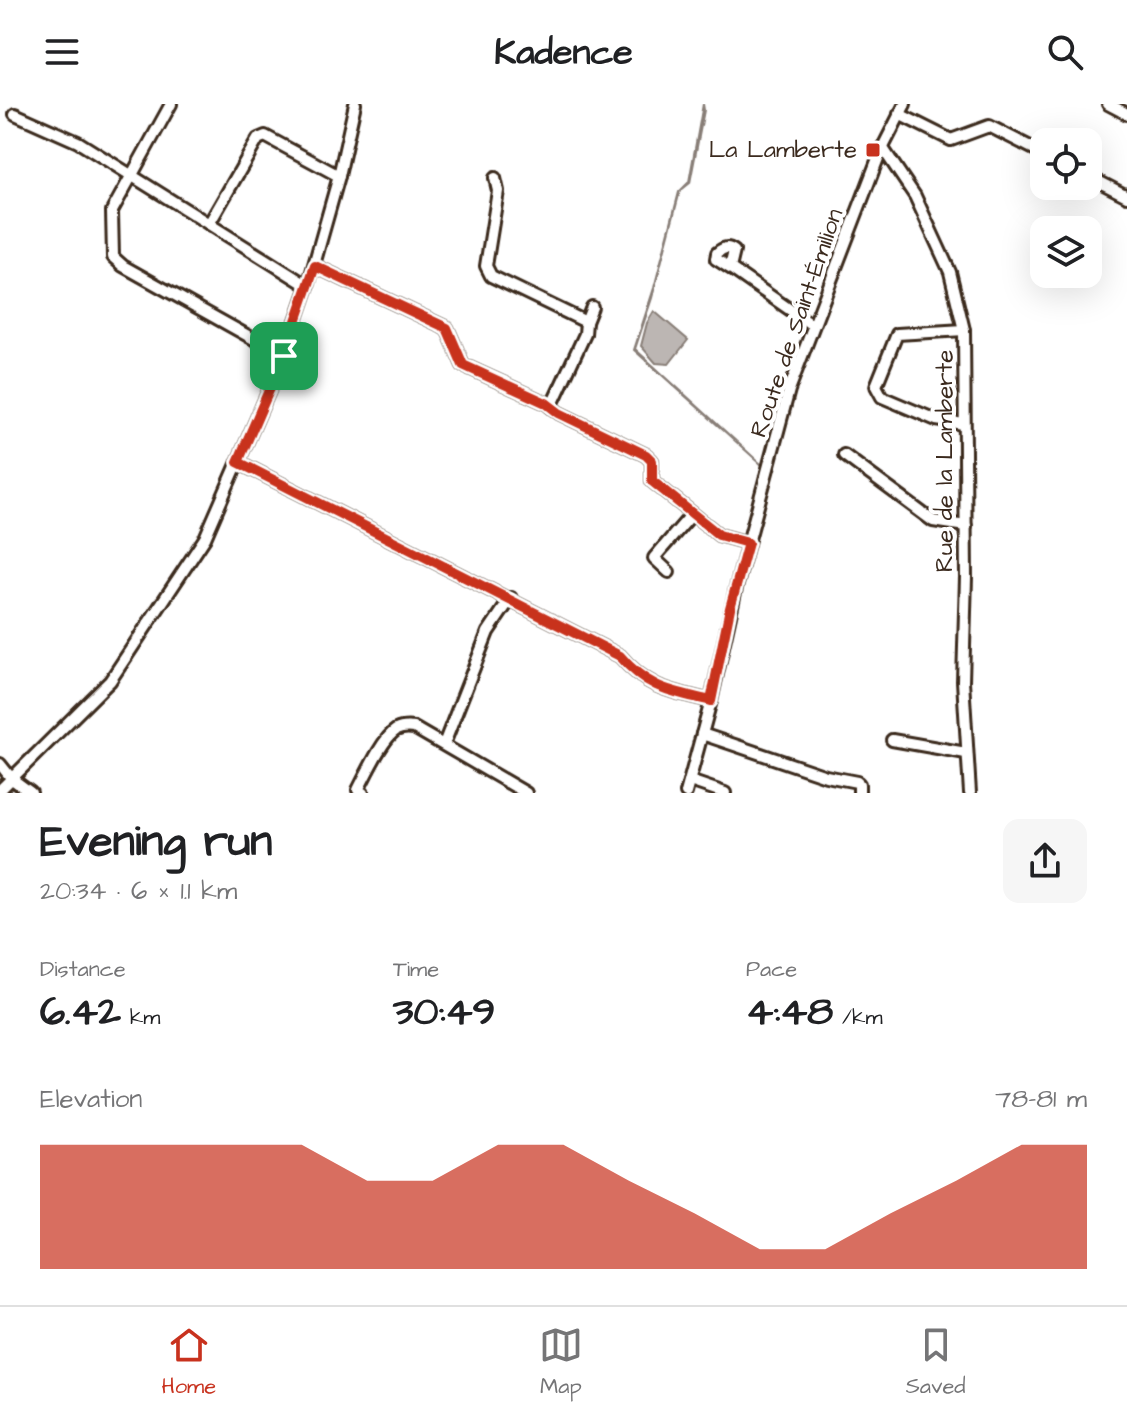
<!DOCTYPE html>
<html lang="en">
<head>
<meta charset="utf-8">
<style>
	:root { --surface:#fff; --page:#f6f6f6; --text:#202124; --muted:#757577; --line:#e0e0e0; --accent:#c8321e }
	body { margin:0; font-family:"Architects Daughter",sans-serif; background:var(--page); color:var(--text); height:100vh; display:flex; flex-direction:column; font-size:30px; white-space:nowrap }
	* { box-sizing:border-box; margin:0 }
	p { font-size:26px; color:var(--muted) }
	.icon { flex:none; width:44px; height:44px; fill:none; stroke:currentColor; stroke-width:2; stroke-linecap:round; stroke-linejoin:round }
	.map { position:relative; height:689px; overflow:hidden }
	.details { display:flex; flex-direction:column; background:var(--surface); flex:1 }
	.details>* { flex:none }
	.fabs { position:absolute; left:1030px; top:24px; display:grid; gap:16px }
	.fabs a { display:grid; place-items:center; width:72px; height:72px; border-radius:16px; background:var(--surface); box-shadow:0 8px 32px #0002; font-size:40px }
	.pin { position:absolute; display:grid; place-items:center; width:68px; height:68px; color:#fff; margin:-34px; border-radius:16px; box-shadow:0 4px 12px #0006 }
	.round { display:grid; place-items:center; flex:none; width:84px; height:84px; border-radius:16px; background:var(--page) }
	.head { display:flex; align-items:center; justify-content:space-between; height:136px; padding:0 40px }
	h1 { font-size:44px; font-weight:800; line-height:60px }
	.metrics { display:grid; grid-template-columns:repeat(3,1fr); gap:12px; height:136px; padding:8px 40px }
	.metrics div { display:grid; align-content:center }
	.metrics b { font-size:40px; font-weight:800 }
	.metrics small { font-size:22px; font-weight:400 }
	.metrics p { font-size:22px }
	.chart { height:224px; padding:16px 40px }
	.chart p { display:flex; justify-content:space-between }
	.chart svg { width:100%; height:144px; margin-top:8px; fill:var(--accent); opacity:.7 }
	header { display:flex; justify-content:space-between; align-items:center; height:104px; padding:0 40px; background:var(--surface); font-size:36px; font-weight:800 }
	.tab-bar { display:flex; justify-content:space-around; align-items:center; height:112px; border-top:2px solid var(--line); background:var(--surface); font-size:22px; color:var(--muted) }
	.tab-bar a { display:grid; justify-items:center; gap:4px }
	.tab-bar .current { color:var(--accent) }
	.map>svg:first-child { display:block }
	.water { fill:#bcb6b3; stroke:#887e77; stroke-width:2 }
	.lines { fill:none; stroke-linecap:round; stroke-linejoin:round }
	.minor-casing { stroke:#3b2a1e; stroke-width:16 }
	.minor { stroke:#fff; stroke-width:10 }
	.route-casing { stroke:#fff; stroke-width:16 }
	.route { stroke:#c8321e; stroke-width:10 }
	.poi-dot { fill:#c8321e; stroke:#fff; stroke-width:3 }
	.labels { text-anchor:middle; dominant-baseline:central; stroke-width:8; stroke-linejoin:round; paint-order:stroke }
	.poi-label { font-size:24px; fill:#3b2a1e; stroke:#fff; text-anchor:end }
	.street-label { font-size:24px; fill:#3b2a1e; stroke:#fff }
</style>
</head>
<body>
<header><svg class="icon" aria-label="menu" viewBox="0 0 24 24"><path d="M4 6h16M4 12h16M4 18h16"/></svg>Kadence<svg class="icon" aria-label="search" viewBox="0 0 24 24"><circle cx="10" cy="10" r="6"/><path d="M15 15l6 6"/></svg></header>
<div class="map">
<svg width="1127" height="689" viewBox="0 0 1127 689">
	<rect width="100%" height="100%" fill="#fff"/>
	<filter id="ink" filterUnits="userSpaceOnUse"><feTurbulence type="fractalNoise" baseFrequency=".0125" numOctaves="2"/><feDisplacementMap in="SourceGraphic" scale="16" xChannelSelector="R" yChannelSelector="G"/><feConvolveMatrix kernelMatrix="1 2 1 2 8 2 1 2 1" color-interpolation-filters="sRGB"/></filter>
	<g filter="url(#ink)">
		<g class="water">
			<path d="M703 0 704 6 690 79 680 87 652 194 635 245 762 361 634 246 654 184 679 88 689 78Z"/>
			<path d="M654 207 688 236 669 260 656 259 641 242 647 219Z"/>
		</g>
		<g class="lines">
			<defs>
				<g id="minor">
					<path d="M171 0 112 107 113 153 123 162 284 252"/>
					<path d="M1108 0 1127 10"/>
					<path d="M15 10 78 38 308 182"/>
					<path d="M899 10 951 36 989 22 1044 50"/>
					<path d="M882 43 915 92 950 168 964 226 966 473 963 577 970 689"/>
					<path d="M1088 72 1127 92"/>
					<path d="M495 74 498 87 486 162 491 172 586 218"/>
					<path d="M209 120 258 35 265 32 339 72"/>
					<path d="M315 162 447 224 463 261 546 299 559 309 646 351 652 357V377L719 431 748 439"/>
					<path d="M730 164 716 155 717 149C723 144 727 142 734 147L730 164 812 221"/>
					<path d="M964 226 897 230 876 282 882 293 936 316 964 320"/>
					<path d="M551 303 585 230 586 218 592 203"/>
					<path d="M844 351 933 417 966 422"/>
					<path d="M238 358 620 552C648 585 671 587 711 597"/>
					<path d="M669 468 654 454 692 410"/>
					<path d="M702 630 826 672 857 678 859 680V689"/>
					<path d="M892 636 966 649"/>
					<path d="M444 640 488 528 511 494"/>
					<path d="M0 660 12 675 31 689"/>
					<path d="M690 677 725 689"/>
					<path d="M0 686 110 577 205 434 284 252 308 182 339 72 355 0"/>
					<path d="M363 689 358 686C366 671 382 635 396 626 402 623 407 623 414 624L526 689"/>
					<path d="M686 689 711 597 736 484 789 286 880 49 905 0"/>
				</g>
			</defs>
			<use href="#minor" class="minor-casing"/>
			<use href="#minor" class="minor"/>
		</g>
	</g>
	<g class="lines" filter="url(#ink)">
		<defs>
			<path id="route" d="M315 162 447 224 463 261 546 299 559 309 646 351 652 357V377L719 431 748 439 730 504 711 597C671 587 648 585 620 552L238 358 284 252Z"/>
		</defs>
		<use href="#route" class="route-casing"/>
		<use href="#route" class="route"/>
	</g>
	<rect class="poi-dot" x="865" y="38" width="16" height="16" rx="4"/>
	<g class="labels">
		<g class="poi-label">
			<text x="857" y="46">La Lamberte</text>
		</g>
		<g class="street-label">
			<text transform="translate(797 219) rotate(-71)">Route de Saint-Émilion</text>
			<text transform="translate(945 357) rotate(-90)">Rue de la Lamberte</text>
		</g>
	</g>
</svg>
<div class="fabs">
<a><svg class="icon" aria-label="locate" viewBox="0 0 24 24"><circle cx="12" cy="12" r="6"/><path d="M12 2v4M12 18v4M2 12h4M18 12h4"/></svg></a>
<a><svg class="icon" aria-label="layers" viewBox="0 0 24 24"><path d="M12 4l9 5-9 5-9-5zM3 14l9 5 9-5"/></svg></a>
</div>
<div class="pin" style="left:284px;top:252px;background:#1e9e55"><svg class="icon" aria-label="arrive" viewBox="0 0 24 24"><path d="M6 21V4h12l-3 4 3 4H6"/></svg></div>
</div>
<section class="details">
<div class="head"><div><h1>Evening run</h1><p>20:34 · 6 × 1.1 km</p></div><a class="round"><svg class="icon" aria-label="share" viewBox="0 0 24 24"><path d="M12 15V3M7 8l5-5 5 5M5 13v7h14v-7"/></svg></a></div>
<div class="metrics">
<div><p>Distance</p><b>6.42<small> km</small></b></div>
<div><p>Time</p><b>30:49</b></div>
<div><p>Pace</p><b>4:48<small> /km</small></b></div>
</div>
<div class="chart"><p><span>Elevation</span>78–81 m</p>
<svg viewBox="0 0 160 44" preserveAspectRatio="none"><path d="M0 44V6L10 6L20 6L30 6L40 6L50 17L60 17L70 6L80 6L90 17L100 27L110 38L120 38L130 27L140 17L150 6L160 6V44z"/></svg>
</div>
</section>
<nav class="tab-bar">
<a class="current"><svg class="icon" aria-label="home" viewBox="0 0 24 24"><path d="M3 11l9-7 9 7M6 9v11h12V9"/></svg>Home</a>
<a><svg class="icon" aria-label="map" viewBox="0 0 24 24"><path d="M3 6l6-2 6 2 6-2v14l-6 2-6-2-6 2zM9 4v14M15 6v14"/></svg>Map</a>
<a><svg class="icon" aria-label="saved" viewBox="0 0 24 24"><path d="M7 4h10v16l-5-4-5 4z"/></svg>Saved</a>
</nav>
</body>
</html>
